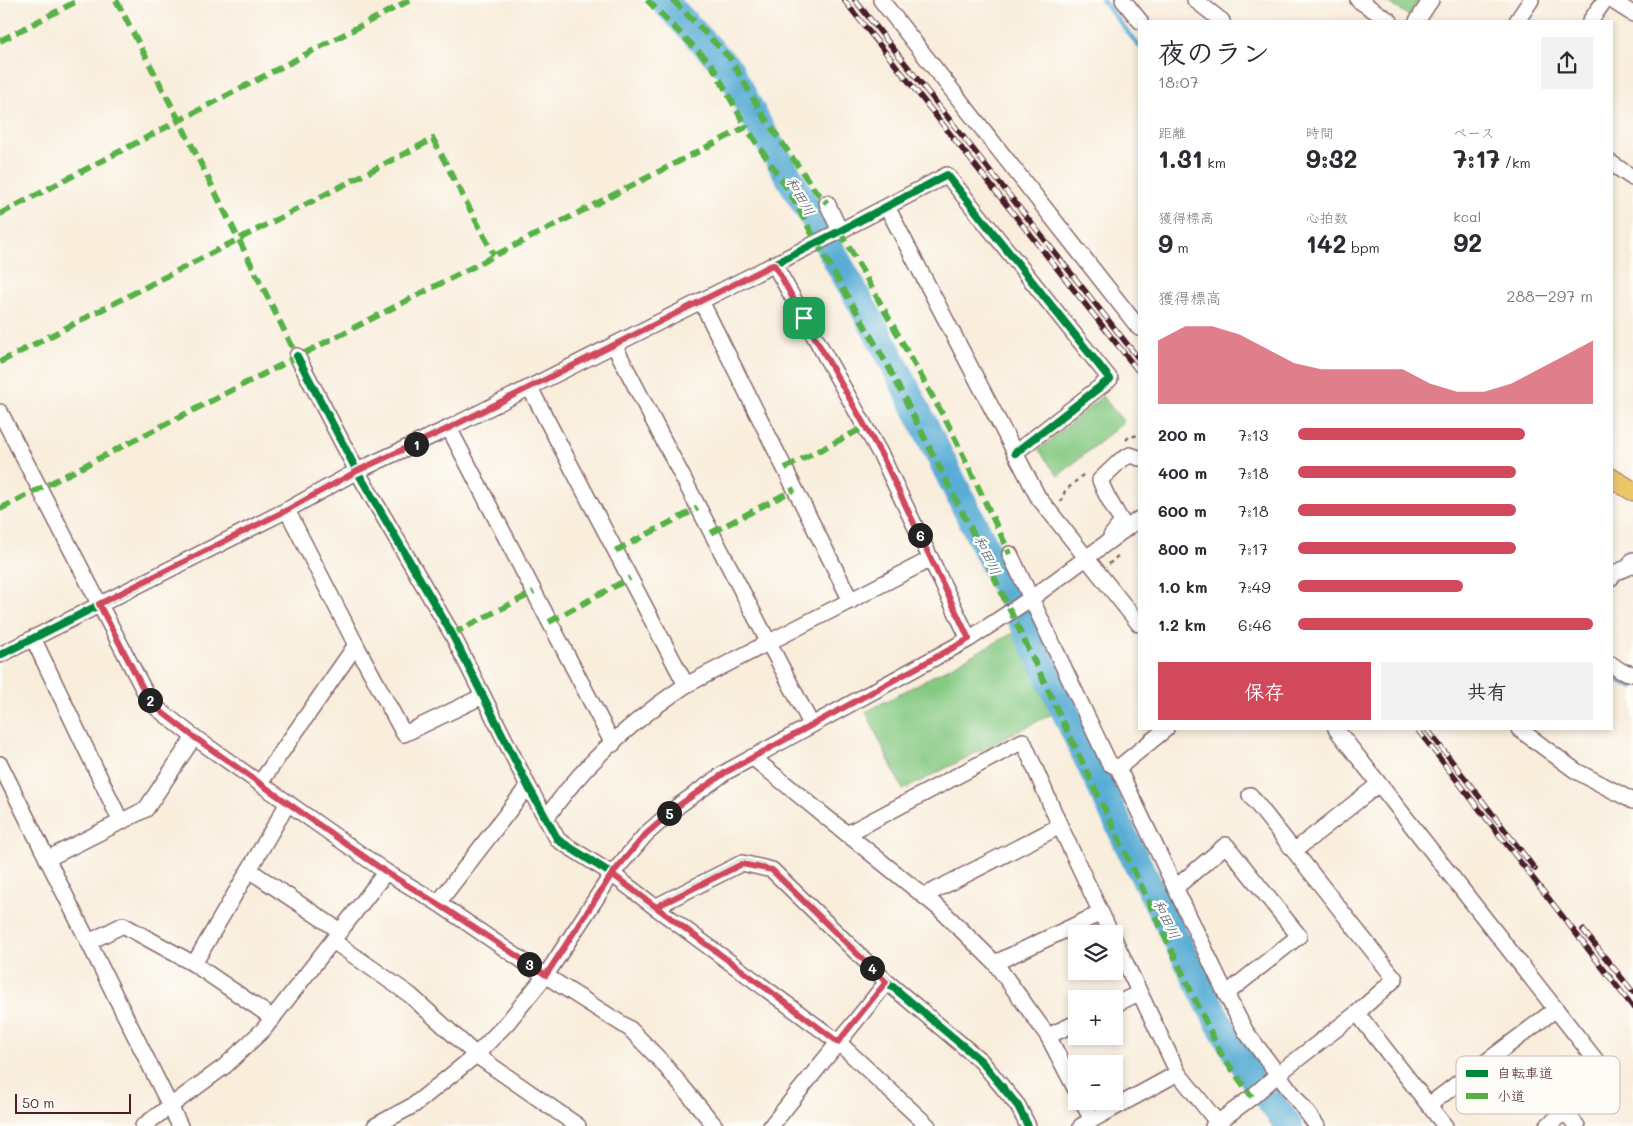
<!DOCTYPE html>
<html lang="ja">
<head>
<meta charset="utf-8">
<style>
	:root { --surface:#fff; --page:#f2f2f3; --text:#2b2b33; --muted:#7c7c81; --accent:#d1495b }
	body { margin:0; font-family:Mali,"Klee One",sans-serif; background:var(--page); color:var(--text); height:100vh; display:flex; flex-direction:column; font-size:19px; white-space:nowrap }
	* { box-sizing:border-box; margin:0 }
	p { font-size:16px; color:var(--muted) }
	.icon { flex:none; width:28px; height:28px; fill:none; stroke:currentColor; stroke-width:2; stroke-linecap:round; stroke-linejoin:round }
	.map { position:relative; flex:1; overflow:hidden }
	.side { position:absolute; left:1138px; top:20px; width:475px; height:710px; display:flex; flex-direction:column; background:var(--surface); border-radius:0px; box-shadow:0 2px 8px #0003 }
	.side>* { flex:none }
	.controls { position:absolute; left:1068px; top:925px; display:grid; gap:10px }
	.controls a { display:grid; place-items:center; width:55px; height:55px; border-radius:0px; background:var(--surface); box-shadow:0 2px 8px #0003; font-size:25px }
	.scale { position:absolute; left:15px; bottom:12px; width:116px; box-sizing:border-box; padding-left:5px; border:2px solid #4a1f2b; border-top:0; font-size:14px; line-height:18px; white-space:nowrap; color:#4a1f2b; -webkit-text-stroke:4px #fdfcf7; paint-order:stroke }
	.pin { position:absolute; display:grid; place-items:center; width:42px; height:42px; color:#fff; margin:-21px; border-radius:10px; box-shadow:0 2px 8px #0006 }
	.km { position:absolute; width:25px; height:25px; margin:-12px; border-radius:50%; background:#222; color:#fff; font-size:14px; line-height:25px; text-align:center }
	.round { display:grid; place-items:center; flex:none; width:52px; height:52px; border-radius:0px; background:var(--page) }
	.overview { display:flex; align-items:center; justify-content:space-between; height:85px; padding:0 20px }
	h1 { font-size:28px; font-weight:800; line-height:38px }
	.metrics { display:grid; grid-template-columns:repeat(3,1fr); gap:8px; height:85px; padding:5px 20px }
	.metrics div { display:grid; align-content:center }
	.metrics b { font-size:25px; font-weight:800 }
	.metrics small { font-size:14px; font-weight:400 }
	.metrics p { font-size:14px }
	.chart { height:140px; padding:10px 20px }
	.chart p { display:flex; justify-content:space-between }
	.chart svg { width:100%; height:90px; margin-top:5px; fill:var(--accent); opacity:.7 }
	.primary-button { display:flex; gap:10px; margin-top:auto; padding:10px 20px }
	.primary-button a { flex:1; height:58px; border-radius:0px; background:var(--accent); color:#fff; font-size:20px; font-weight:800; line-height:58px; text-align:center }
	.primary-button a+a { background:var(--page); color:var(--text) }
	ul { padding:0 20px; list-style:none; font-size:16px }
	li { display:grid; grid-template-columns:80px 60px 1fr; align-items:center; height:38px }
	li i { height:12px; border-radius:6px; background:var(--accent) }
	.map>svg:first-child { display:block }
	.green { fill:#85c982; stroke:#687456 }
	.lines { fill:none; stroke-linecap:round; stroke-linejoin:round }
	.stream { stroke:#5aadd6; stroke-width:4.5 }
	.river { stroke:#5aadd6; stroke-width:28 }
	.minor-casing { stroke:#876769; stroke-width:18 }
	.major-casing { stroke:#876769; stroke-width:21 }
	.path { stroke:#876769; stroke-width:2.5; stroke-dasharray:4 4; stroke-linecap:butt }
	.minor { stroke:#fff; stroke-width:15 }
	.major { stroke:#ecc669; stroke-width:19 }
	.rail-casing { stroke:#4a1f2b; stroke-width:5.5 }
	.rail { stroke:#fdfcf7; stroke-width:4; stroke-dasharray:11; stroke-linecap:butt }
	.quiet { stroke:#57b146; stroke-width:6; stroke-dasharray:12 6; stroke-linecap:butt }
	.cycleway-casing { stroke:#fdfcf7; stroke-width:11 }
	.cycleway { stroke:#00873e; stroke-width:8 }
	.route-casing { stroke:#fff; stroke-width:10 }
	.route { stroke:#d1495b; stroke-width:6 }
	.labels { text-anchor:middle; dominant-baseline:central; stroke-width:4.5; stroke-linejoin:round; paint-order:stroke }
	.water-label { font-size:14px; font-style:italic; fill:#50586f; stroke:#fdfcf7 }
	.key { fill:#fdfcf7; stroke:#c7baba; stroke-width:1 }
	.key-label { font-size:14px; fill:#4a1f2b }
</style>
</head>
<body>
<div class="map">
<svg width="1633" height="1126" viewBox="0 0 1633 1126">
	<rect width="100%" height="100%" fill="#fdfcf7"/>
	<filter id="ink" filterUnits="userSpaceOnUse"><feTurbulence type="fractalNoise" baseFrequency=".02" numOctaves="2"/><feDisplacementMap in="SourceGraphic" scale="10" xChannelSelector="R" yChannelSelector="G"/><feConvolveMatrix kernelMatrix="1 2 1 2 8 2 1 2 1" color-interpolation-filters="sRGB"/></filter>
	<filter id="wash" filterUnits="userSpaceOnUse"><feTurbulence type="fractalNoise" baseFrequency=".0096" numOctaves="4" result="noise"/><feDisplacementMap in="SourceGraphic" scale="20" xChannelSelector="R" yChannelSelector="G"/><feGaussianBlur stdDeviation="1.12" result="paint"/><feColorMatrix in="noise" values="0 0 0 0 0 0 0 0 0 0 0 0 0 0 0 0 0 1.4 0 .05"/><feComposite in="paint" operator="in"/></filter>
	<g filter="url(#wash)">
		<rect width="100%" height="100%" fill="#f9eddc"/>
		<g class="green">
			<path d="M1385 0H1419L1409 16Z"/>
			<path d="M1102 396 1124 422 1058 476 1039 450Z"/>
			<path d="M1015 632 1054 713 903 790 866 712Z"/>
		</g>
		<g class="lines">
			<g class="stream">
				<path d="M1102 0 1139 46"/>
				<path d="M1611 677 1633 687"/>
			</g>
			<path class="river" d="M663 0 730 70 758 124 815 221 888 352 1026 629 1134 857 1218 1021 1248 1071 1289 1126"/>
		</g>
	</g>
	<g filter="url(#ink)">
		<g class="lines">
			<defs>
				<g id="minor">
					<path d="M881 0 1139 328"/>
					<path d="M1123 0 1140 21"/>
					<path d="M1195 0 1222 21"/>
					<path d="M1358 0 1390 21"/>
					<path d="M1611 0 1633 14"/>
					<path d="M1417 21 1431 0"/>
					<path d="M1517 21 1531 0"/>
					<path d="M1590 21 1605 0"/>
					<path d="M1611 163 1633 178"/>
					<path d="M827 203 840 231"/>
					<path d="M887 207 1038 497 1139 624"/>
					<path d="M774 264 882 457 969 639"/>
					<path d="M701 301 851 601"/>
					<path d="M614 345 811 724"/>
					<path d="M297 356 357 471 452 634 528 786 558 840 612 874 655 907 742 863 772 870 887 982 981 1061 1018 1106 1028 1126"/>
					<path d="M530 388 686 685"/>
					<path d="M0 412 147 696 158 709 194 737 386 872 438 903 535 969 630 1029 661 1061 715 1126"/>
					<path d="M449 428 613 744"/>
					<path d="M287 510 356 645"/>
					<path d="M1111 536 1122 522C1114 508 1105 495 1100 480L1121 460 1130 455 1139 458"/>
					<path d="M1010 554 1109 763 1118 768 1226 994 1246 1032 1317 1126"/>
					<path d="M1611 578 1614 573 1629 567 1633 560"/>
					<path d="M33 638 121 822"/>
					<path d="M0 655 287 510 357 471 449 428 840 231 947 175 1110 379 1015 453"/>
					<path d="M1611 664 1621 671 1633 674"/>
					<path d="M1336 729 1609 1077 1547 1126"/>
					<path d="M1519 729 1576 771 1633 801"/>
					<path d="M752 757 847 834"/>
					<path d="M0 764 180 1126"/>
					<path d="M1118 768 1166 729"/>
					<path d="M260 783 356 645 404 734 483 696"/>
					<path d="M546 819C581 766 634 720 686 685L931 559"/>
					<path d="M1294 851 1379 784"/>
					<path d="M47 859 146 809 194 737"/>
					<path d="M249 870 340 931"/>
					<path d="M1175 888 1226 845 1299 936 1226 994"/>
					<path d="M924 896 1060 826"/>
					<path d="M438 903 528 786"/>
					<path d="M655 907 838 1042 928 1126"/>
					<path d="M333 941 410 995 476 1055 578 1126"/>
					<path d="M89 942 123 925 194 964"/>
					<path d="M995 963 1101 913"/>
					<path d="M1114 1005 1139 993"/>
					<path d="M1357 1013 1445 1126"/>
					<path d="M273 1018 194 964 288 803"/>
					<path d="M1048 1036 1076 1023"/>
					<path d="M1178 1073 1218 1123"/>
					<path d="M1076 1090 1048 1036 995 963 940 909 847 834 1023 741 1060 826 1111 934"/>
					<path d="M1082 1101 1092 1120"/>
					<path d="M1429 1105 1556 1009"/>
					<path d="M1565 1112 1577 1126"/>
					<path d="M143 1126 225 1066 264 1029 386 872"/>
					<path d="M375 1126 414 1105 476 1055 507 1023 546 975 612 874 646 834 678 806 726 772 969 639 1036 595 1139 519"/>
					<path d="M771 1126 887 982"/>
					<path d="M1081 1126 1178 1073 1114 939"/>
					<path d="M1213 1126 1252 1097 1277 1075 1357 1013 1395 979 1250 795"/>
				</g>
				<path id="major" d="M1611 478 1633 491"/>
			</defs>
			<use href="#minor" class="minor-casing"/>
			<use href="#major" class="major-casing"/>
			<g class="path">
				<path d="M1126 440 1129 437 1139 435"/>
				<path d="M1061 502 1065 491 1085 473"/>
				<path d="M1109 564 1121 553"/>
			</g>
			<use href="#minor" class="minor"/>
			<use href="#major" class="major"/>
			<defs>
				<g id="rail">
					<path d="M844 0 1139 372"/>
					<path d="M855 0 1139 359"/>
					<path d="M1417 729 1633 1007"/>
					<path d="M1427 729 1535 869"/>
					<path d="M1583 930 1633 992"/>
				</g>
			</defs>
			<use href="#rail" class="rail-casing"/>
			<use href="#rail" class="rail"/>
			<g class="quiet">
				<path d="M116 0 179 120 297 356"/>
				<path d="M647 0 712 65 746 127"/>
				<path d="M673 0 730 58 764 117 814 189 827 203"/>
				<path d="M0 41 79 0"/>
				<path d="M0 214 410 0"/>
				<path d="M840 231 949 426 1010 554"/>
				<path d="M0 362 433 139 494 255"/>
				<path d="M785 468 865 427"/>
				<path d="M0 509 746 127 789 191 817 243 889 368 924 437 979 545 1221 1054 1252 1097"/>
				<path d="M711 533 795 489"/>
				<path d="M615 551 698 508"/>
				<path d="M549 622 630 578"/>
				<path d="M452 634 534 592"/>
			</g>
			<defs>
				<g id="cycleway">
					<path d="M297 356 357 471 452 634 528 786 558 840 612 874 655 907 742 863 772 870 887 982 981 1061 1018 1106 1028 1126"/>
					<path d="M0 655 287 510 357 471 449 428 840 231 947 175 1110 379 1015 453"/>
				</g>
			</defs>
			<use href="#cycleway" class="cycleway-casing"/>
			<use href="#cycleway" class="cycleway"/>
		</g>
	</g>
	<g class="lines" filter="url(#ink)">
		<defs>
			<path id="route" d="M804 318 774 264 449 428 357 471 287 510 99 604 147 696 158 709 194 737 386 872 438 904 546 975 612 874 656 907 742 864 772 870 886 982 838 1042C763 985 687 931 612 874L646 834 678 806 726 772 969 639 882 456 804 318"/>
		</defs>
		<use href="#route" class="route-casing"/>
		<use href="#route" class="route"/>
	</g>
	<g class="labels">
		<g class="water-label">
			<text transform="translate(801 196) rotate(60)">和田川</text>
			<text transform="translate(988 555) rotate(64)">和田川</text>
			<text transform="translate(1167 919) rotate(64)">和田川</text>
		</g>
	</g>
	<rect x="1456" y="1056" width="164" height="58" rx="8" class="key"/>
	<rect x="1466" y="1070" width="22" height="7" fill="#00873e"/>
	<rect x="1466" y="1093" width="22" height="6" fill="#57b146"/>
	<g class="key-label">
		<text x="1497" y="1078">自転車道</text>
		<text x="1497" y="1101">小道</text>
	</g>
</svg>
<div class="controls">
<a><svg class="icon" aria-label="layers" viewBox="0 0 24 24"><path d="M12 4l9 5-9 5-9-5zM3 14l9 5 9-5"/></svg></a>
<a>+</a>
<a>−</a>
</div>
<div class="scale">50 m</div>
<div class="pin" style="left:804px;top:318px;background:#1e9e55"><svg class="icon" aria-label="arrive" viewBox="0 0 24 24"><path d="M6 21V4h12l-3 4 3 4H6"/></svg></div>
<b class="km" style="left:416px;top:444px">1</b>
<b class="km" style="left:150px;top:700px">2</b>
<b class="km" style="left:529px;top:964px">3</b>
<b class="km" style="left:872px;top:968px">4</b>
<b class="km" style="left:669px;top:813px">5</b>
<b class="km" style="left:920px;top:535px">6</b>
<section class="side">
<div class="overview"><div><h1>夜のラン</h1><p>18:07</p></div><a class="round"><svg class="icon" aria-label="share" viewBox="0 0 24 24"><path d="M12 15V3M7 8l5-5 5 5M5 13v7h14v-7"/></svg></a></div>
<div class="metrics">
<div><p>距離</p><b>1.31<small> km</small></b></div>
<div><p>時間</p><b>9:32</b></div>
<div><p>ペース</p><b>7:17<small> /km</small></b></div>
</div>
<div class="metrics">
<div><p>獲得標高</p><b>9<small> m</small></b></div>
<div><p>心拍数</p><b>142<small> bpm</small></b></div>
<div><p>kcal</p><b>92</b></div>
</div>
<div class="chart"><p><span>獲得標高</span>288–297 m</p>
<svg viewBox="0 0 160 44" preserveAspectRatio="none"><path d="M0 44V13L10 6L20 6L30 10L40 17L50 24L60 27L70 27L80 27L90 27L100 34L110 38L120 38L130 34L140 27L150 20L160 13V44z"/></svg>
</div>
<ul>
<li><b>200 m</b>7:13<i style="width:77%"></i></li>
<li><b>400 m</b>7:18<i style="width:74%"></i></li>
<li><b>600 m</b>7:18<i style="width:74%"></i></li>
<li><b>800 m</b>7:17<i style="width:74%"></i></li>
<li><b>1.0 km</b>7:49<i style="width:56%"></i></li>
<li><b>1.2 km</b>6:46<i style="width:100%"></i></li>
</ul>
<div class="primary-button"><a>保存</a><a>共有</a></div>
</section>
</div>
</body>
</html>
